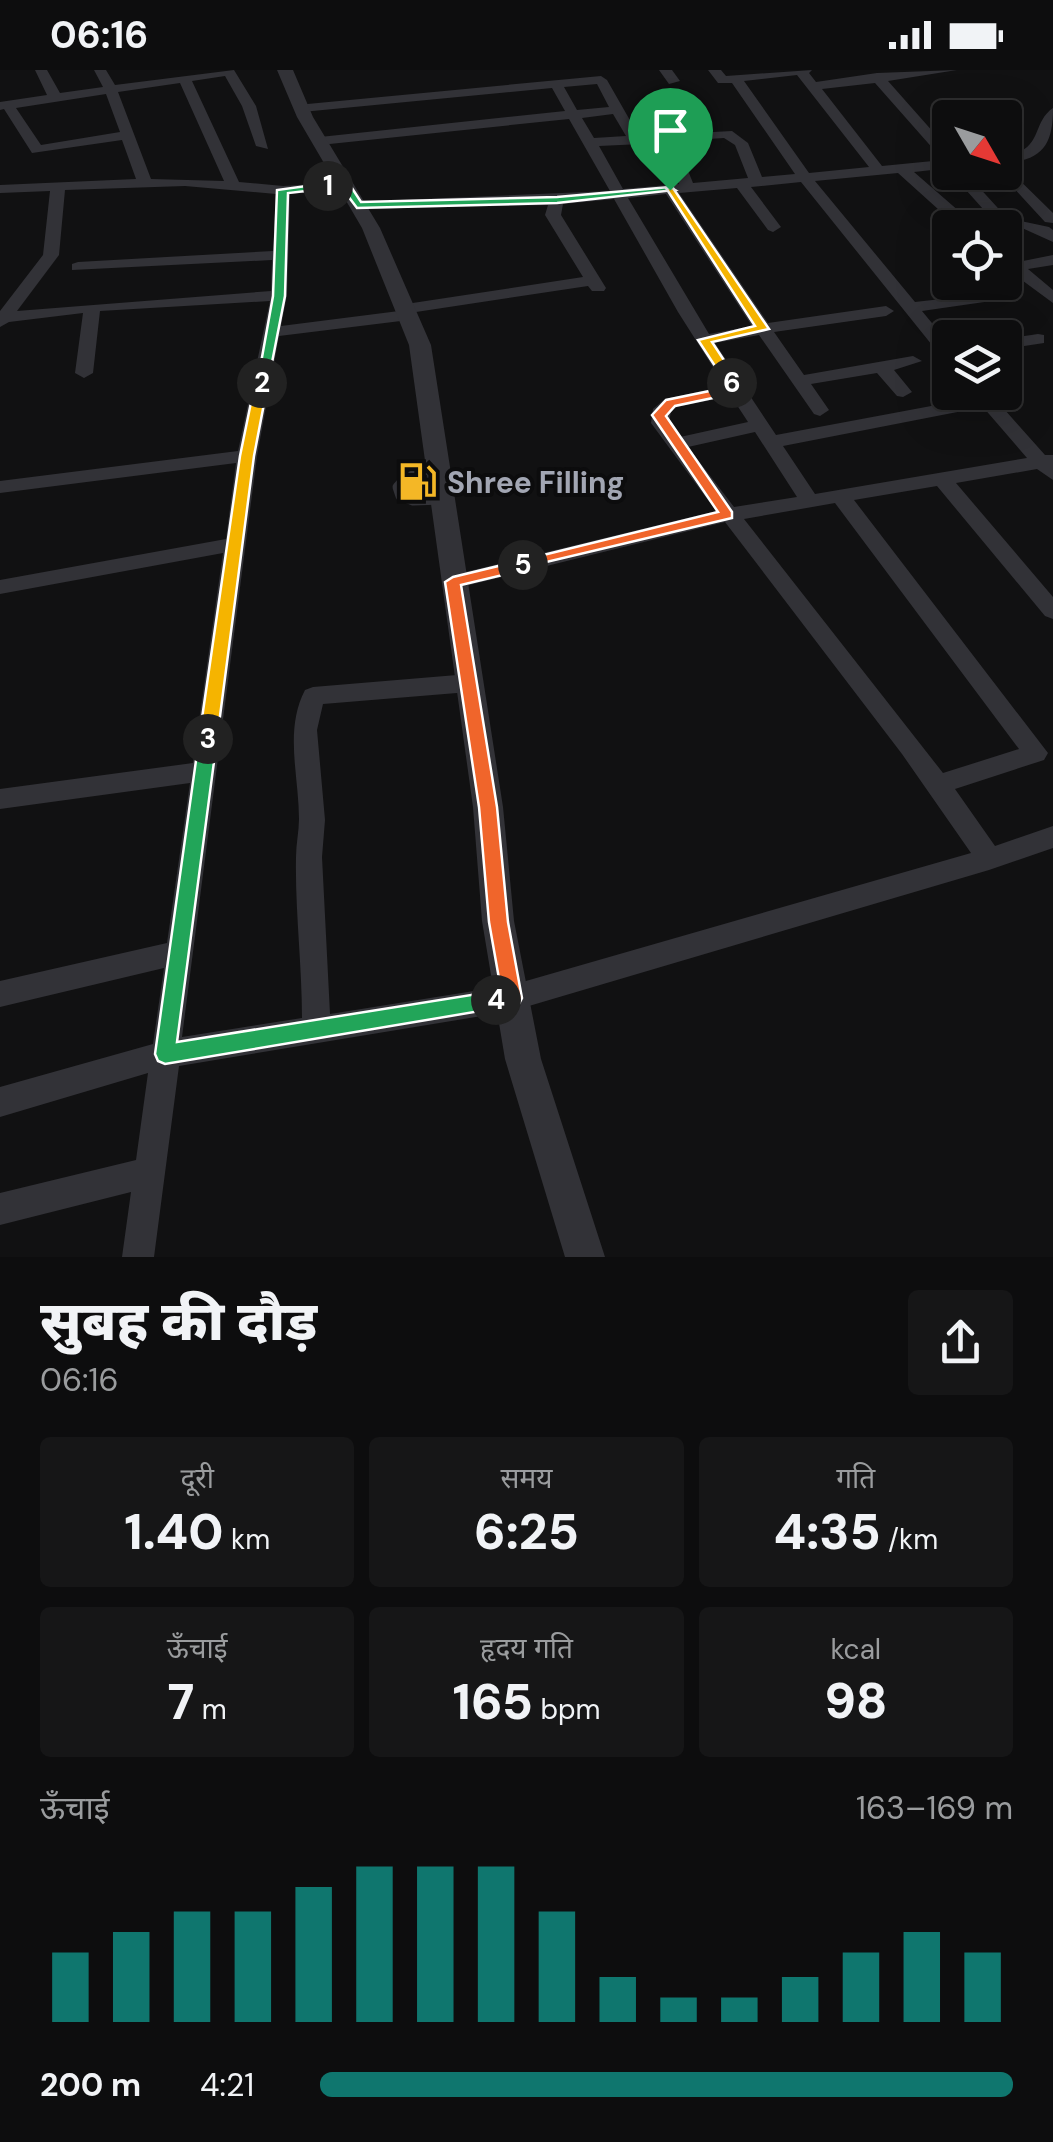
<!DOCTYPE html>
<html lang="hi">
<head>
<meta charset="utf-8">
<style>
	:root { --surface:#0d0d0e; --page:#161617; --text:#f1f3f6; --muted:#9a9c9e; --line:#2d2d2e; --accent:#0f766e }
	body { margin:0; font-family:"DM Sans","Noto Sans Devanagari",sans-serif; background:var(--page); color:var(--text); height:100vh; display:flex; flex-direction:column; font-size:38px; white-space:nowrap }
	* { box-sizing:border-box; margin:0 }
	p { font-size:32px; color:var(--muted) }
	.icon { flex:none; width:55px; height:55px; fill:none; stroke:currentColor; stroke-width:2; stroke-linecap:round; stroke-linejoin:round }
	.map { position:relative; height:1187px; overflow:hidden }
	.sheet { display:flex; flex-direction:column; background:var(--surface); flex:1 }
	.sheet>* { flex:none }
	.needle { width:65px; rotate:129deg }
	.buttons { position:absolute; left:932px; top:30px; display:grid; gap:20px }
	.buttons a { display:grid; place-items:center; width:90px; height:90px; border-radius:10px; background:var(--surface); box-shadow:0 10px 40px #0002,0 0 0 2px var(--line); font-size:50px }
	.pin { position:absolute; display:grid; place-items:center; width:85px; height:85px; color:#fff; margin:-102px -42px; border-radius:50% 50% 50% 0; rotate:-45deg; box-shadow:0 0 10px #0007 }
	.pin .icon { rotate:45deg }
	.km { position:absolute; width:50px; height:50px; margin:-25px; border-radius:50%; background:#222; color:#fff; font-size:28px; line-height:50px; text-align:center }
	.round { display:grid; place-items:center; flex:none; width:105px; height:105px; border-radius:10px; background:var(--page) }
	.headline { display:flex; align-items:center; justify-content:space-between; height:170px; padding:0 40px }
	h1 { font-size:55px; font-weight:800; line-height:75px }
	.stats { display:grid; grid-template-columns:repeat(3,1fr); gap:15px; height:170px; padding:10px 40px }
	.stats div { display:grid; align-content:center; border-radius:10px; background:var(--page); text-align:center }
	.stats b { font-size:50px; font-weight:800 }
	.stats small { font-size:28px; font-weight:400 }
	.stats p { font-size:28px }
	.chart { height:280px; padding:20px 40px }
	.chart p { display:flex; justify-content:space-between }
	.chart svg { width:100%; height:180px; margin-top:10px; stroke:var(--accent); stroke-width:6 }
	ul { padding:0 40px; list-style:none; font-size:32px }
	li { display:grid; grid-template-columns:160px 120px 1fr; align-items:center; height:75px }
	li i { height:25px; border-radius:12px; background:var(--accent) }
	.status { display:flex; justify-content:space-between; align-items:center; height:70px; padding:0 50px; background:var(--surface); direction:ltr }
	.status svg { height:28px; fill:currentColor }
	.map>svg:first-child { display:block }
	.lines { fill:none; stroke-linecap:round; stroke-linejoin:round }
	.service { stroke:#323237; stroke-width:9 }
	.minor { fill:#323237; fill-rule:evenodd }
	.tertiary { fill:#323237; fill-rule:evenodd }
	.split-1 { fill:#22a559; stroke:#fff; stroke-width:2.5 }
	.split-2 { fill:#22a559; stroke:#fff; stroke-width:2.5 }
	.split-3 { fill:#f5b400; stroke:#fff; stroke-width:2.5 }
	.split-4 { fill:#22a559; stroke:#fff; stroke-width:2.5 }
	.split-5 { fill:#f0652b; stroke:#fff; stroke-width:2.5 }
	.split-6 { fill:#f0652b; stroke:#fff; stroke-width:2.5 }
	.split-7 { fill:#f5b400; stroke:#fff; stroke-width:2.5 }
	.labels { text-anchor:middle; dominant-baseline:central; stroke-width:8; stroke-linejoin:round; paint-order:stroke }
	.poi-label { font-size:30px; font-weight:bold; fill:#a2a6b3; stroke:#0c0c0d; text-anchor:start }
</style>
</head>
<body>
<div class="status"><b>06:16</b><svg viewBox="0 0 49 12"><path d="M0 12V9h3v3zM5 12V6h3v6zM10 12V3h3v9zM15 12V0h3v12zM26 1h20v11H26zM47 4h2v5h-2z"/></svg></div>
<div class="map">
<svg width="1053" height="1187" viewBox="0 0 1053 1187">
	<rect width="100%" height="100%" fill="#111112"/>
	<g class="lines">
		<path class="service" d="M437 396 405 408 397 417 400 426 413 431 442 430"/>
		<g class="minor">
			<path d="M35 0H47L60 23 103 17 94 0H106L115 15 234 0 256 36 268 79 256 76 242 36 225 6 192 11 239 112 283 116 350 112V118L345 119 290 124 287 225 281 256 399 241 400 235 406 234 583 207 545 145 548 135 357 139 352 138V132L610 121 569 49 320 75 313 71 320 67 565 41 552 18 302 42 297 41V35L601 6 607 10 639 66 732 61 748 73 762 107 795 104 732 13H718L708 0H721L726 6 812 0 809 3 816 12 877 3 957 0 888 11 950 81V98L914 102 968 149 991 148 950 102H965L1007 148 1049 157 1053 160V172L1022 158H959L898 103 815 111 915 232 1011 221V227L1005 229 922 241 950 275V291L944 290 801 112 751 117 781 157 773 162 768 160 737 118 679 123 768 253 886 236 894 241 886 246 774 262 804 305 913 286 922 291 894 300 912 322 903 327 897 326 877 303 811 314 829 340 820 346 814 344 759 265 715 273 776 365 974 328 970 322H989L1045 385H1053V410L1037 399 956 413 1053 527V549L1045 546 937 416 854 430 1048 683 1044 690 955 719 995 776 1053 756V778L989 800 512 941 179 996 154 1187H122L131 1122 0 1155V1123L136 1090 148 1003 0 1047V1017L153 974 164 898 0 937V911L167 873 190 713 0 739V719L193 693 223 483 0 524V510L226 469 236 393 0 423V411L238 381 270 231 100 241 93 303 84 308 75 303 83 243 9 252 0 257V241L43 185 50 121 0 123V115L136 109 122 70 32 83 4 39 0 40V32L47 25ZM797 5 869 97 809 103 744 11ZM180 13 224 111 151 109 118 22ZM875 13 943 90 882 96 822 19ZM597 14 609 37 577 40 564 17ZM106 24 120 62 41 75 16 38ZM613 44 626 66 594 68 582 48ZM724 68 735 75 748 108 693 113 676 71ZM663 73 679 114 623 119 599 76ZM185 116 276 124 273 181 78 192 72 194V200L272 190 271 221 17 241 59 185 65 120ZM666 124 752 256 709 264 628 128ZM614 129 678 242 725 316 665 329 653 339 651 353 716 441 453 505 442 512 453 519 725 452 902 684 971 783 512 915 330 944 322 787 325 750 317 660 323 634 469 622 477 619 480 613 477 607 469 604 313 617 305 620C284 660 299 706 299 749 299 761 296 774 296 787 295 841 302 894 302 948L182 967 257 386 279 266 409 250 415 249 416 242 588 216 592 221H604L606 218 561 145 563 134ZM731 326 748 352 680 367 669 353 671 341 677 337ZM983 337 1027 388 815 424 783 376ZM755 362 797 427 734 437 688 377ZM835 433 1019 679 943 703 744 449Z"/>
			<path d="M659 0H672L680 11 669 14Z"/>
			<path d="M1053 38C1053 75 1043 89 1005 94V86C1044 80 1031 53 1053 38Z"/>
			<path d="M1005 96 1053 143V153L1045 152 1000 103 1005 102Z"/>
			<path d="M1005 184 1018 192 1053 185V195L1028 199 1053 220V233L1008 200Z"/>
			<path d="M1038 264 1044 265V273L1005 279V269Z"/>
		</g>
		<path class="tertiary" d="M277 0H293L313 47 380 158 431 275 503 737 514 851 541 989 605 1187H565L505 989 482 851 473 737 409 275 362 158 297 47Z"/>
	</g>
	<path class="split-1" d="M348 112 361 132 557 127 670 117 675 120 557 133 357 138 342 118 323 116Z"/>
	<path class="split-2" d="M328 113 332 118 288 123 285 226 268 313 257 315 273 226 277 120Z"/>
	<path class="split-3" d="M262 309 268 313 254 386 217 669 208 675 199 669 240 386 255 313Z"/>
	<path class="split-4" d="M208 662 217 669 177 972 496 921 507 930 504 937 165 994 158 991 155 984 199 669Z"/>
	<path class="split-5" d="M523 490 528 491V499L461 515 497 737 508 852 522 928 519 934 496 940 486 930 489 924 501 920 489 852 479 737 445 512 453 507Z"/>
	<path class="split-6" d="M728 310H737L741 322 675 336 666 346 732 442V448L517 499V491L523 490 718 442 652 345 666 330 729 317Z"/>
	<path class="split-7" d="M666 118H673L769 259 712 272 739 313 737 316H728L698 270 755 256Z"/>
	<defs>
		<symbol id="fuel-bare" viewBox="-9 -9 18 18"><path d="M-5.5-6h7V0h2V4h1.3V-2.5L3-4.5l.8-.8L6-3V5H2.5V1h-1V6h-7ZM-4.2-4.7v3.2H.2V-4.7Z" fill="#f4b726" stroke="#0c0c0d" stroke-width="2.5" paint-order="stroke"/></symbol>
	</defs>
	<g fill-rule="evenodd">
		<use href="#fuel-bare" x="390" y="384" width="55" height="55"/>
	</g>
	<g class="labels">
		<g class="poi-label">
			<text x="447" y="412">Shree Filling</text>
		</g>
	</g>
</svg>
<div class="buttons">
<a><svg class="needle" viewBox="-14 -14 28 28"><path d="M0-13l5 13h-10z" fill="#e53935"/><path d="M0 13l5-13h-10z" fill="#9a9c9e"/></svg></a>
<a><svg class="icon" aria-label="locate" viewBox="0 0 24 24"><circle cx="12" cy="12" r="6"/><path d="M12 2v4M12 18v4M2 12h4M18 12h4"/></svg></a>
<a><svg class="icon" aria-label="layers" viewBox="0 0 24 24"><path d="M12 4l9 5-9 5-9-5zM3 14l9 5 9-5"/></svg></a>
</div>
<div class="pin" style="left:670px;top:120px;background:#1e9e55"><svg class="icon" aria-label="arrive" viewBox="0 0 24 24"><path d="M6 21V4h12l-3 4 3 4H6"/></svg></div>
<b class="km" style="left:328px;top:116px">1</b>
<b class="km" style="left:262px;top:313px">2</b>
<b class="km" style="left:208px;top:669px">3</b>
<b class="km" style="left:496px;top:930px">4</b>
<b class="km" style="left:523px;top:495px">5</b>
<b class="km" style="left:732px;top:313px">6</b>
</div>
<section class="sheet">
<div class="headline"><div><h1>सुबह की दौड़</h1><p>06:16</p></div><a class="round"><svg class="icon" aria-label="share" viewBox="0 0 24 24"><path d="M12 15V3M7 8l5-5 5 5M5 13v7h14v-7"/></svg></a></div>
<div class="stats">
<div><p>दूरी</p><b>1.40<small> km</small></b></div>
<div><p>समय</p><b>6:25</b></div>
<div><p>गति</p><b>4:35<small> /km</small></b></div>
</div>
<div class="stats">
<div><p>ऊँचाई</p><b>7<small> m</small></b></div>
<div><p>हृदय गति</p><b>165<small> bpm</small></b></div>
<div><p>kcal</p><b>98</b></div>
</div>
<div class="chart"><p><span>ऊँचाई</span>163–169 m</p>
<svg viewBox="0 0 160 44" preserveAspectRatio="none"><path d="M5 44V27M15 44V22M25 44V17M35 44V17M45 44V11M55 44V6M65 44V6M75 44V6M85 44V17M95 44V33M105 44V38M115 44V38M125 44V33M135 44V27M145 44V22M155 44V27"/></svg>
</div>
<ul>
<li><b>200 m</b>4:21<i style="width:100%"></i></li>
</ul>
</section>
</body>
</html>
